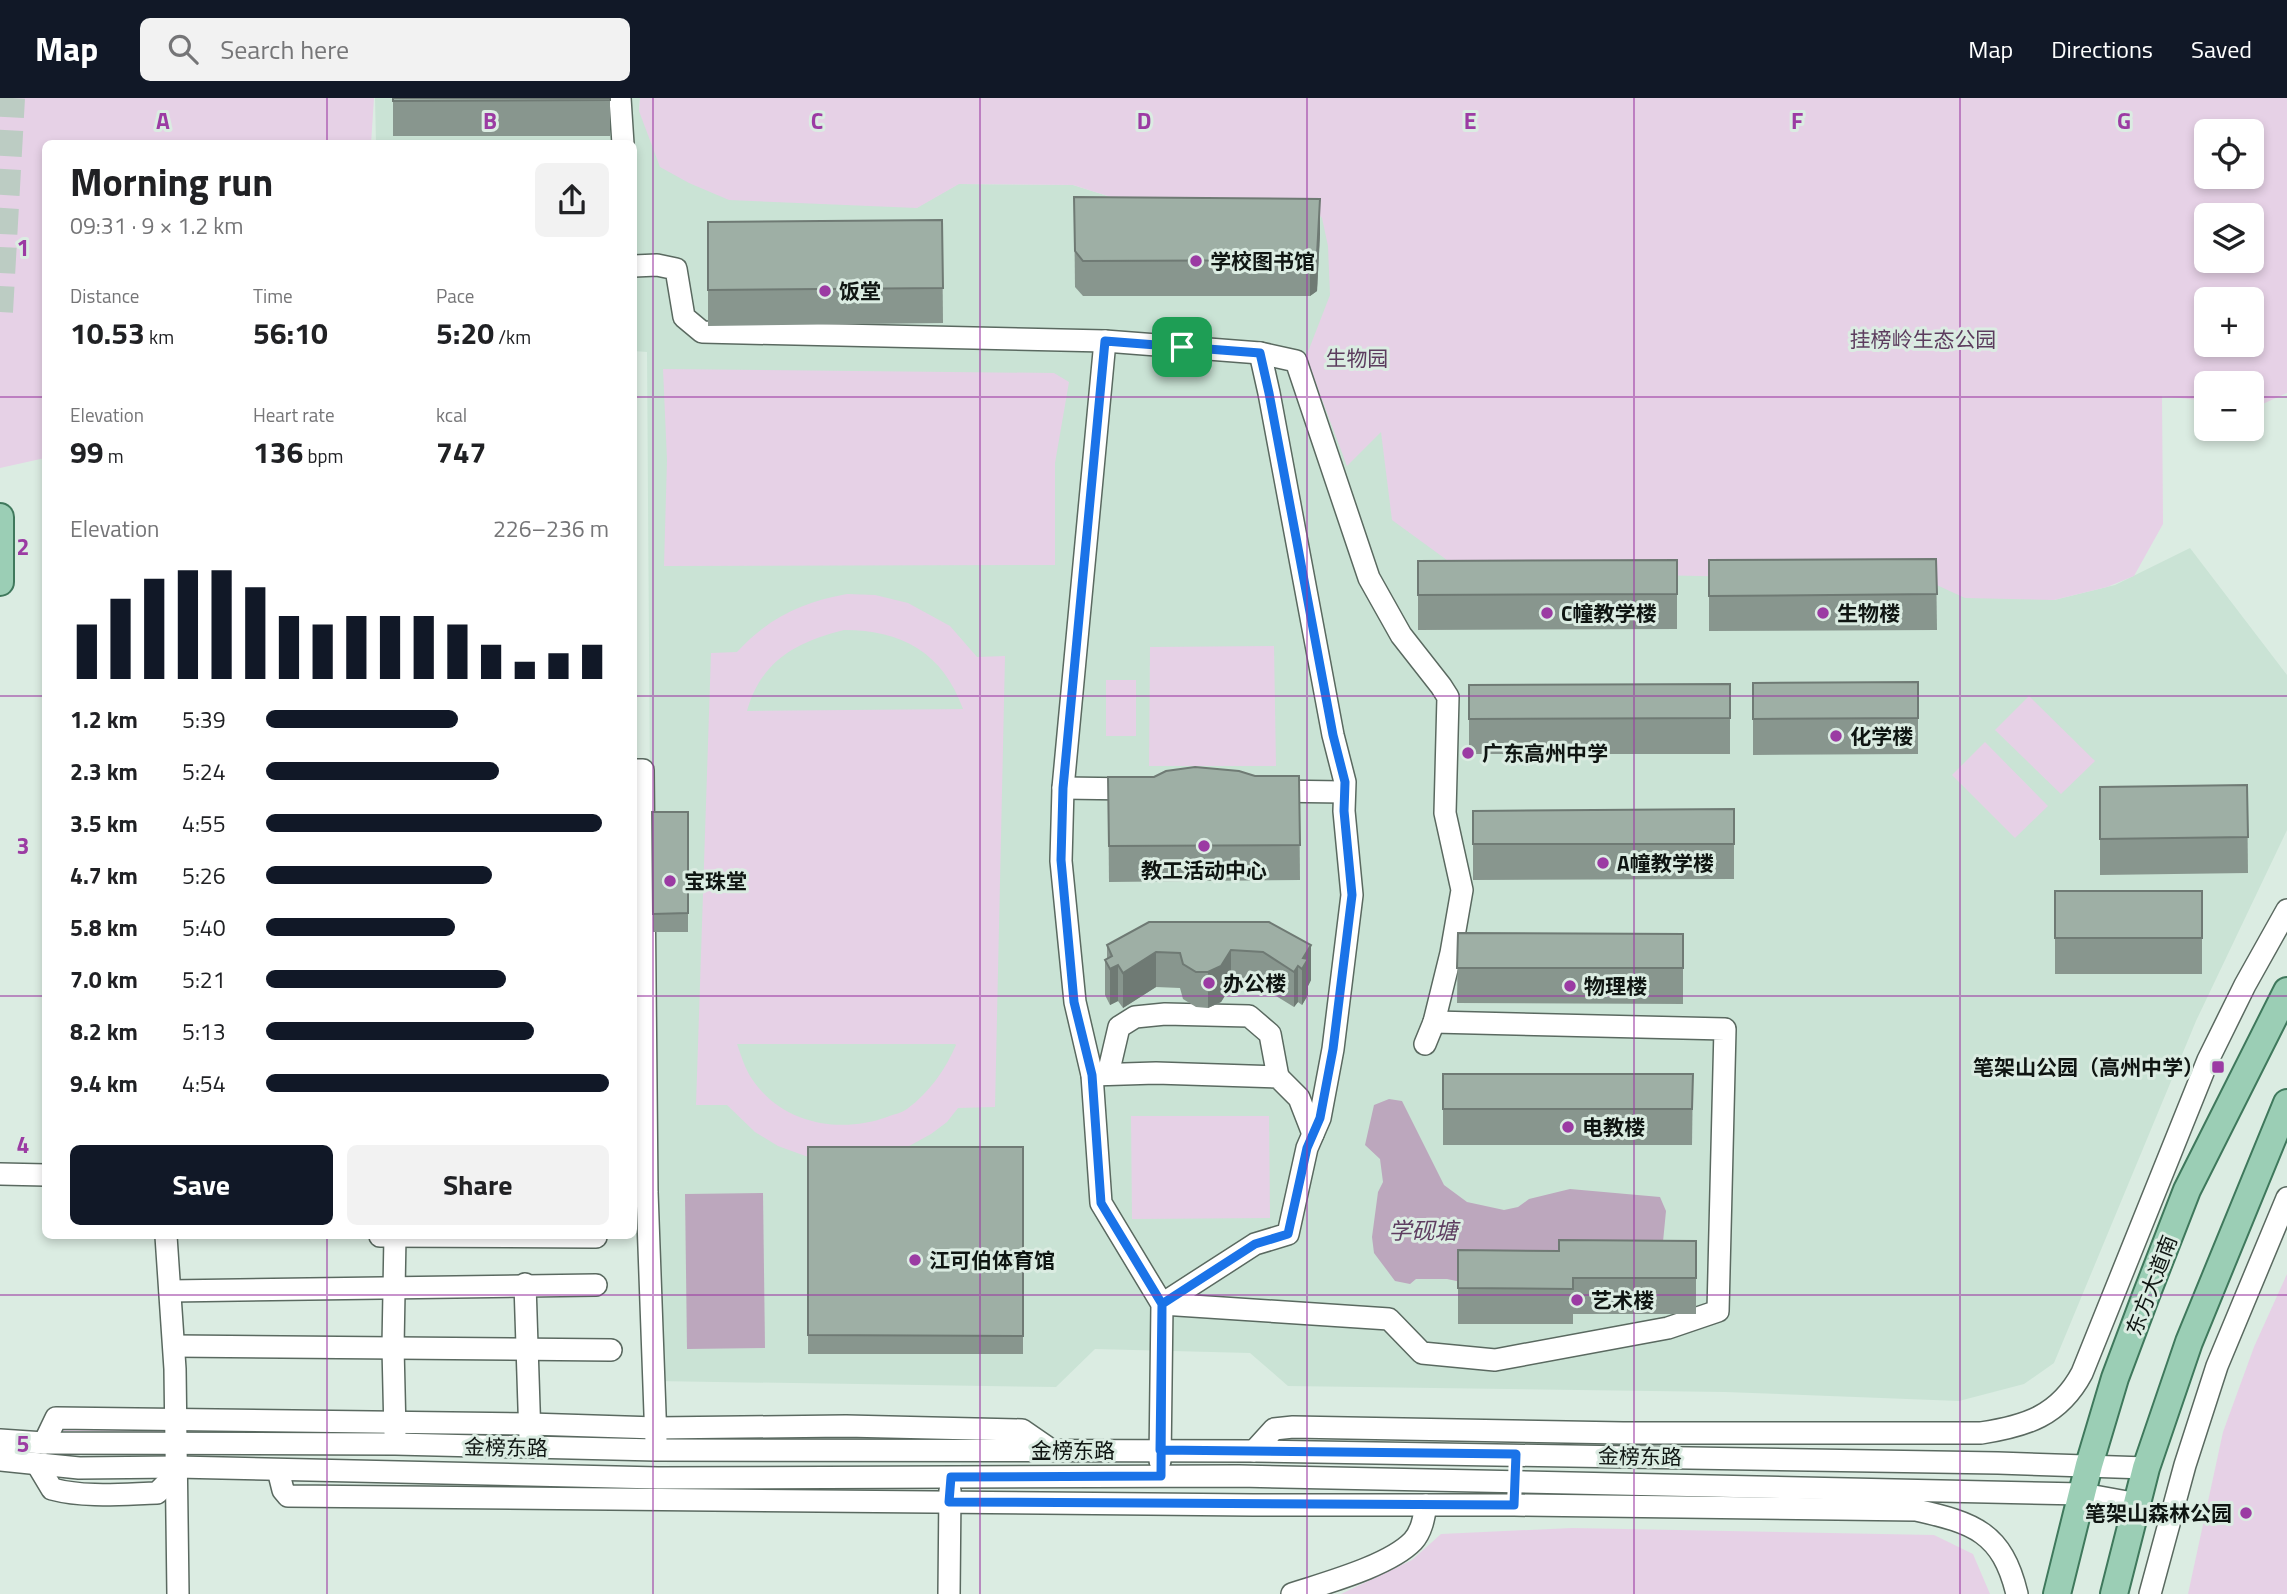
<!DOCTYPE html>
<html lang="en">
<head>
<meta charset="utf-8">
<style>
	:root { --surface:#fff; --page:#f2f2f2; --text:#202124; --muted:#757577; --accent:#111827 }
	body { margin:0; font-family:"Titillium Web","Noto Sans SC",sans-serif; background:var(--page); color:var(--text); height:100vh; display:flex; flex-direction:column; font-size:26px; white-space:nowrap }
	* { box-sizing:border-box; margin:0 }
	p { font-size:23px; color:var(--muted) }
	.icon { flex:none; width:38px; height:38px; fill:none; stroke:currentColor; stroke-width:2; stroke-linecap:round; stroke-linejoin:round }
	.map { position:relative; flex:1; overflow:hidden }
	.sheet { position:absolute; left:42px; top:42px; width:595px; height:1099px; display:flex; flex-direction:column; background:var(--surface); border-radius:10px; box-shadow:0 4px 10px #0003 }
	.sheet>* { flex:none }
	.fabs { position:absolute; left:2194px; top:21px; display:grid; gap:14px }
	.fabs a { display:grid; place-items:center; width:70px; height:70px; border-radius:10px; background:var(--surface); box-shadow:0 4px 10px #0003; font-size:35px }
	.pin { position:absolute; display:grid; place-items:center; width:60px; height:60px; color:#fff; margin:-30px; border-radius:14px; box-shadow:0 4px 10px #0006 }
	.round { display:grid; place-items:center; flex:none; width:74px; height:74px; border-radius:10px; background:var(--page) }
	.headline { display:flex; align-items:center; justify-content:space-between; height:119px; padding:0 28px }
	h1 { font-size:38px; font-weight:700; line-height:52px }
	.metrics { display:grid; grid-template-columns:repeat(3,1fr); gap:10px; height:119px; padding:7px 28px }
	.metrics div { display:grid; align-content:center }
	.metrics b { font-size:30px; font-weight:700 }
	.metrics small { font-size:19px; font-weight:400 }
	.metrics p { font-size:19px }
	.chart { height:196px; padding:14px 28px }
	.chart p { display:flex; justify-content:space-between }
	.chart svg { width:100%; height:126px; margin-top:7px; stroke:var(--accent); stroke-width:6 }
	.primary-button { display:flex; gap:14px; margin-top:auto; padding:14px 28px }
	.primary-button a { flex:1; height:80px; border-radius:10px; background:var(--accent); color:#fff; font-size:28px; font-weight:700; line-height:80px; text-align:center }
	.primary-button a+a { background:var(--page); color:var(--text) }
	ul { padding:0 28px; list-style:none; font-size:23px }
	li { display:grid; grid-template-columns:112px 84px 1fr; align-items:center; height:52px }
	li i { height:18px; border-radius:9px; background:var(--accent) }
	header { display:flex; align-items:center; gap:42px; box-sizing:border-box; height:98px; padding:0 35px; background:var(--accent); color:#fff }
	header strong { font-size:33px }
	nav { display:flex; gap:38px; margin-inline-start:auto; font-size:24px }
	.search { width:490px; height:63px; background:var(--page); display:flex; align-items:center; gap:18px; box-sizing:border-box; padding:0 24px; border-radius:10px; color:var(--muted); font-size:26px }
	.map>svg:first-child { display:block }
	.built { fill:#cae3d5 }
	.green { fill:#e6d1e6; fill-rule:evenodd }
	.water { fill:#bca7bd }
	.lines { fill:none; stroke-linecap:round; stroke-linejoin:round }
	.major-tunnel { stroke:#bcccc3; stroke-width:26; stroke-dasharray:26 13; stroke-linecap:butt }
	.minor-casing { stroke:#5a6960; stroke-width:24 }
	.major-casing { stroke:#3f785c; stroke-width:30 }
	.minor { stroke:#fff; stroke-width:21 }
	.major { stroke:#9bceb5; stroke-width:26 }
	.wall { fill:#88968e }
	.shaded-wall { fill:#6f7a74 }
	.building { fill:#9eafa5; stroke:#6f7a74; stroke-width:2 }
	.route-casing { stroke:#fff; stroke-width:14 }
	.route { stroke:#1a73e8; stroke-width:9 }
	.grid { fill:none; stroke:#9b3ba3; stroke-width:2; stroke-opacity:0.55 }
	.poi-dot { fill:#9b3ba3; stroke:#dbece2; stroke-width:2.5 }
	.labels { text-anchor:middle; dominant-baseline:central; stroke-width:6; stroke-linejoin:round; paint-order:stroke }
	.poi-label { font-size:21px; font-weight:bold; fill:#0f1512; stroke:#dbece2; text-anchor:start }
	.park-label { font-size:21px; fill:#5c3c5e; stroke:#dbece2 }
	.street-label { font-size:21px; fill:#0f1512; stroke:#dbece2 }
	.water-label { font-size:23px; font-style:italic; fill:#5e3d60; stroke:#dbece2 }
	.grid-label { font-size:23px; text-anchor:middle; font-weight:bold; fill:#9b3ba3; stroke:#dbece2; stroke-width:6; stroke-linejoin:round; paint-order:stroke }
</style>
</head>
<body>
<header>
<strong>Map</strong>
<div class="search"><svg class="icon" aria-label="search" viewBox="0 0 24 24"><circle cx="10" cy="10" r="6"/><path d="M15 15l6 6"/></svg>Search here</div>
<nav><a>Map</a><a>Directions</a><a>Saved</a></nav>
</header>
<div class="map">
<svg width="2287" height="1496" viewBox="0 0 2287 1496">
	<rect width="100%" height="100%" fill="#dbece2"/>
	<path class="built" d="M375 0H640L639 13 916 110 958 86 1073 87 1133 106 1361 99 1928 483 2054 502 2115 487 2190 450 2287 577V732L2196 923 2054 1265 2024 1286 1959 1303 1725 1294 1288 1288 1250 1255 1095 1251 1056 1289 654 1283 647 254 634 253V46L376 45Z"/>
	<g class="green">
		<path d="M0 0H374L371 46H46L45 360 0 370Z"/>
		<path d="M640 0H2287V295L2256 309H2252V285H2207V303L2162 298 2163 426 2134 478 2107 489 2054 502 1965 500 1928 483 1462 473 1392 422 1381 334 1347 368 1306 259 1330 197 1328 148 1322 120 1309 106H1133L1073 87 959 86 917 110 729 102 689 85 660 69 639 13ZM2207 33H2252V79H2207ZM2207 117H2252V163H2207ZM2207 201H2252V247H2207Z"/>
		<path d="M663 271 1054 275 1069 284 1055 365V467L664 468 667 362Z"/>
		<path d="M847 496 875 497 908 505 950 528 977 559 1005 558 995 1009 958 1010 947 1024 931 1036 902 1052 811 1060 778 1048 755 1034 727 1007H696L711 555 737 554C768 520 802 504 847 496ZM844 532C902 532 943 555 963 611L747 613C761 563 796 544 844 532ZM737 946H955L956 947C945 972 930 994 907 1011 902 1015 894 1016 887 1019 840 1036 782 1026 752 981 745 971 741 957 737 946Z"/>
		<path d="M1274 548 1276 668H1149L1150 549Z"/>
		<rect x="1106" y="582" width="30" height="56"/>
		<path d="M2029 598 2095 663 2061 696 1995 632Z"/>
		<path d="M1985 644 2048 708 2015 740 1952 677Z"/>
		<path d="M1131 1018H1269L1270 1120 1132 1121Z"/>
		<path d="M2287 1176V1496H2188L2223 1334 2254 1249Z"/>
		<path d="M59 1325 164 1331 162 1334 61 1333Z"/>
		<path d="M385 1330V1337L186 1332Z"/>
		<path d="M1572 1430 1934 1437 1973 1456 1990 1496H1341L1412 1462 1441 1436Z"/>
	</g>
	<g class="water">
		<path d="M1389 1001 1402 1003 1444 1087 1467 1104 1504 1112 1518 1109 1529 1101 1570 1091 1660 1099 1666 1113 1662 1154 1461 1184 1447 1181H1416L1410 1186 1395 1183 1374 1155 1372 1139 1378 1094 1383 1084 1380 1061 1365 1047 1374 1007Z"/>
		<path d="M763 1095 765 1250 687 1251 685 1096Z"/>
	</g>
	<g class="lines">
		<path class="major-tunnel" d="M0 214 12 0"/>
		<defs>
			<g id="minor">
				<path d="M620 0 623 46"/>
				<path d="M634 168 657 167 676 171 684 219 702 234 1105 243 1260 255 1296 263 1369 480 1401 537 1441 588 1448 599 1445 715 1462 792 1451 855 1434 924 1425 946"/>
				<path d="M1105 243 1063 690 1061 763 1075 904 1092 977 1101 1105 1162 1206 1160 1363"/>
				<path d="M634 672H643L647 1094 656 1343"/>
				<path d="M1063 690 1134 691"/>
				<path d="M1271 693 1344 694"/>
				<path d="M1108 976 1119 929 1135 919 1165 916 1249 918 1270 936 1278 979"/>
				<path d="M1092 977 1156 975 1278 979 1299 1000 1313 1036"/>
				<path d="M0 1076 46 1077"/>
				<path d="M166 1138 175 1271 178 1496"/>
				<path d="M380 1138 596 1139"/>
				<path d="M395 1138 393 1249 395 1335"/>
				<path d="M525 1186 530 1340"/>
				<path d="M170 1193 596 1187"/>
				<path d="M1162 1206 1389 1221 1422 1255 1495 1262 1668 1230 1718 1213 1725 931 1434 924"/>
				<path d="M1162 1206 1255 1146 1288 1136 1307 1050 1320 1020 1333 951 1352 797 1344 713 1345 684 1333 637 1269 295 1260 255"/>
				<path d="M174 1248 611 1252"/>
				<path d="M0 1342 44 1345 395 1346 656 1352 1254 1353 1998 1365 2146 1370"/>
				<path d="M44 1345 56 1320 530 1326 656 1330 846 1328 1022 1332 1051 1352"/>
				<path d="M1254 1353 1274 1331 1293 1329 1623 1335H1981C2026 1328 2059 1318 2082 1275L2208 962 2245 887 2287 812"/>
				<path d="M0 1362 79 1370 177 1369 658 1380 1239 1378 2083 1396 2138 1406"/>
				<path d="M37 1366 52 1391C86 1400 123 1396 157 1395L167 1385 177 1369"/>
				<path d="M278 1372 283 1392 288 1398 1253 1407H1514L1916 1412C1974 1425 2002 1434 2017 1496"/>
				<path d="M949 1496 950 1392"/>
				<path d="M1292 1496C1325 1485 1389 1468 1413 1443 1422 1433 1424 1419 1426 1407"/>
				<path d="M2150 1496 2185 1367 2217 1268 2287 1100"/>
			</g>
			<g id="major">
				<path d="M0 419V484"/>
				<path d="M2057 1496 2089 1367 2115 1280 2145 1200 2187 1092 2287 893"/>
				<path d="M2114 1496 2146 1370 2189 1244 2287 1005"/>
			</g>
		</defs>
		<use href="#minor" class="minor-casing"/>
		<use href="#major" class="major-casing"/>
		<use href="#minor" class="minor"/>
		<use href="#major" class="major"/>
	</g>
	<g class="wall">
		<rect x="393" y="0" width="217" height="38"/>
		<path d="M1074 99 1320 136 1317 193 1310 198H1083L1075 189Z"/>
		<path d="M942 122 943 225 708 228V124Z"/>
		<path d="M1936 461 1937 532 1709 533V462Z"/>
		<path d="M1677 462V531L1418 532V463Z"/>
		<path d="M1918 584V656L1753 657V585Z"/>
		<path d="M1730 586V656H1469V587Z"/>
		<path d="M1299 678 1300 782 1109 784 1108 679Z"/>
		<path d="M2247 687 2248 775 2100 777V689Z"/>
		<path d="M1734 711V781L1473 782V713Z"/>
		<path d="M652 714H688V834H653Z"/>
		<rect x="2055" y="793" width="147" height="83"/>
		<path d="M1269 824 1311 882 1308 888V897L1302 907 1298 904 1294 909 1263 890 1231 888 1221 904 1208 910 1196 909 1183 901 1180 890 1156 889 1123 910 1118 903 1110 907 1105 897V862L1107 861V847Z"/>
		<path d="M1458 835 1683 836V906L1457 905Z"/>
		<path d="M1443 976H1693L1692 1047H1443Z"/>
		<rect x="808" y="1049" width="215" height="207"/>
		<path d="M1696 1143V1216H1573V1226H1458V1152L1559 1153Z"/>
	</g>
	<g class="shaded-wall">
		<path d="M1320 101V136L1317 193 1310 198V162Z"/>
		<path d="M1311 847V882L1308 888V897L1302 907V871L1303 860Z"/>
		<path d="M1231 852V888L1221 904 1208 910V874Z"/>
		<path d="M1156 854V889L1123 910V875Z"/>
		<path d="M1118 867V903L1110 907V871Z"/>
		<path d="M1298 868V904L1294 909V874Z"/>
	</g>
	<g class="building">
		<path d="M393 0H610V2L393 3Z"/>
		<path d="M1074 99 1320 101 1317 157 1310 162 1083 163 1075 153Z"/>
		<path d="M942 122 943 190 708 192V124Z"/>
		<path d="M1936 461 1937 496 1709 498V462Z"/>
		<path d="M1677 462V496L1418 497V463Z"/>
		<path d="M1918 584V620L1753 621V585Z"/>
		<path d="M1730 586V620L1469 621V587Z"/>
		<path d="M1195 669 1239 673 1255 678H1299L1300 747 1109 748 1108 679H1154L1166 673Z"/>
		<path d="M2247 687 2248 739 2100 741V689Z"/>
		<path d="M1734 711V746H1473V713Z"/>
		<path d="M652 714H688V815L653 816Z"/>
		<rect x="2055" y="793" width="147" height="47"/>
		<path d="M1149 824H1269L1311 847 1303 860 1308 861 1302 871 1298 868 1294 874 1263 854 1231 852 1221 868 1208 874H1196L1183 866 1180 855 1156 854 1123 875 1118 867 1110 871 1105 862 1112 858 1107 847Z"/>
		<path d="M1458 835 1683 836V870H1457Z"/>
		<path d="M1443 976H1693L1692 1011H1443Z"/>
		<path d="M808 1049H1023V1238L808 1237Z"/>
		<path d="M1559 1142 1696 1143V1180H1573V1191L1458 1190V1152L1559 1153Z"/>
	</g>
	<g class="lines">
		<defs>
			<path id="route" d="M1182 249 1105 243 1063 690 1061 762 1074 904 1092 977 1101 1105 1162 1206 1161 1378 951 1379 949 1404 1514 1407 1516 1356 1160 1352 1162 1206 1255 1146 1288 1136 1307 1050 1320 1020 1333 951 1352 797 1344 713 1345 684 1333 637 1269 295 1260 255 1182 249"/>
		</defs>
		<use href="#route" class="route-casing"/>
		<use href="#route" class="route"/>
	</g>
	<path class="grid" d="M327 0V46M653 0V1496M980 0V1496M1307 0V1496M1634 0V1496M1960 0V1496M0 299H46M634 299H2207M2252 299H2287M0 598H46M634 598H2287M0 898H46M634 898H2287M327 1138V1496M0 1197H2287"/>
	<g class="poi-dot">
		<circle cx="1196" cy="163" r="7"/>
		<circle cx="825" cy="193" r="7"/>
		<circle cx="1547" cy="515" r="7"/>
		<circle cx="1823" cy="515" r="7"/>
		<circle cx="1836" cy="638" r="7"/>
		<circle cx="1468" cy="655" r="7"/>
		<circle cx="1204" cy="748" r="7"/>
		<circle cx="1603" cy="765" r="7"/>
		<circle cx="670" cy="783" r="7"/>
		<circle cx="1209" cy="885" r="7"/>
		<circle cx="1570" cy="888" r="7"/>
		<rect x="2211" y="962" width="14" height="14" rx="3.5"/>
		<circle cx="1568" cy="1029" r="7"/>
		<circle cx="915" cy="1162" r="7"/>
		<circle cx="1577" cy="1202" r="7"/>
		<circle cx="2246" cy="1415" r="7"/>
	</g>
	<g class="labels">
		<g class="poi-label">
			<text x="1210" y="163">学校图书馆</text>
			<text x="839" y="193">饭堂</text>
			<text x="1561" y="515">C幢教学楼</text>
			<text x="1837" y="515">生物楼</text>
			<text x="1850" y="638">化学楼</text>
			<text x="1482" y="655">广东高州中学</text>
			<text x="1617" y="765">A幢教学楼</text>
			<text x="1204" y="772" text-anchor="middle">教工活动中心</text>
			<text x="684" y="783">宝珠堂</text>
			<text x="1223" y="885">办公楼</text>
			<text x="1584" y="888">物理楼</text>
			<text x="2204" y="969" text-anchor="end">笔架山公园（高州中学）</text>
			<text x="1582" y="1029">电教楼</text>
			<text x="929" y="1162">江可伯体育馆</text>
			<text x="1591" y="1202">艺术楼</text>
			<text x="2232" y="1415" text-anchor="end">笔架山森林公园</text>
		</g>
		<g class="park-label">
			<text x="1923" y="241">挂榜岭生态公园</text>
			<text x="1357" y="260">生物园</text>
		</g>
		<g class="street-label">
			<text transform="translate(2151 1187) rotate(-69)">东方大道南</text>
			<text transform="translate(506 1349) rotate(1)">金榜东路</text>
			<text x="1073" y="1352">金榜东路</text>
			<text transform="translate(1640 1358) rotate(1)">金榜东路</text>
		</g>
		<g class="water-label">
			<text x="1423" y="1132">学砚塘</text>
		</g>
	</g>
	<g class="grid-label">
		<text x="163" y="31">A</text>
		<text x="490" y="31">B</text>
		<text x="817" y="31">C</text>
		<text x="1144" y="31">D</text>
		<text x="1470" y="31">E</text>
		<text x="1797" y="31">F</text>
		<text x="2124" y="31">G</text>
		<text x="23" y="158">1</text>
		<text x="23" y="457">2</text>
		<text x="23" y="756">3</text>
		<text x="23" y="1055">4</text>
		<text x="23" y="1354">5</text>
	</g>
</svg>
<div class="fabs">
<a><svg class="icon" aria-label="locate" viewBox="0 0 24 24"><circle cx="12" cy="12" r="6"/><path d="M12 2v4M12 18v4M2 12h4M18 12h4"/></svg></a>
<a><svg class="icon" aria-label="layers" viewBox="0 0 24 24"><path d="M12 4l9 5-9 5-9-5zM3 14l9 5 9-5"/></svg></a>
<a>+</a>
<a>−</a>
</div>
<div class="pin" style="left:1182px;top:249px;background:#1e9e55"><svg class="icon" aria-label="arrive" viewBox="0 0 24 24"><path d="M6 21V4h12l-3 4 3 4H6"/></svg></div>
<section class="sheet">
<div class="headline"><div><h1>Morning run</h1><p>09:31 · 9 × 1.2 km</p></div><a class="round"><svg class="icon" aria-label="share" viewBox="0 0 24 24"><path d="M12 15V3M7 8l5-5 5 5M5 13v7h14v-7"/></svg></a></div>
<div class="metrics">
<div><p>Distance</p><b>10.53<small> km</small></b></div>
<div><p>Time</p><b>56:10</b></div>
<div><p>Pace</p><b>5:20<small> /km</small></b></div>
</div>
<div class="metrics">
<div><p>Elevation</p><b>99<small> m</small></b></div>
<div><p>Heart rate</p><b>136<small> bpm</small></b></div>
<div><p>kcal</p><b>747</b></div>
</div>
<div class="chart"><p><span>Elevation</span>226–236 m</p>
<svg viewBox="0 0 160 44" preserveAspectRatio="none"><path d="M5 44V25M15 44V16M25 44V9M35 44V6M45 44V6M55 44V12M65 44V22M75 44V25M85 44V22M95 44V22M105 44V22M115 44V25M125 44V32M135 44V38M145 44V35M155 44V32"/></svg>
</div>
<ul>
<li><b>1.2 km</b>5:39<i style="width:56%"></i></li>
<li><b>2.3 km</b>5:24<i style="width:68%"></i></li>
<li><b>3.5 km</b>4:55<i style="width:98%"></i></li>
<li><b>4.7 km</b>5:26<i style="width:66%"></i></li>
<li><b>5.8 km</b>5:40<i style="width:55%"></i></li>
<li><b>7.0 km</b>5:21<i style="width:70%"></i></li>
<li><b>8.2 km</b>5:13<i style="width:78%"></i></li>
<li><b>9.4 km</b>4:54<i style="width:100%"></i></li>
</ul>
<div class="primary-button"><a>Save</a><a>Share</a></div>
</section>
</div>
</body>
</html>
